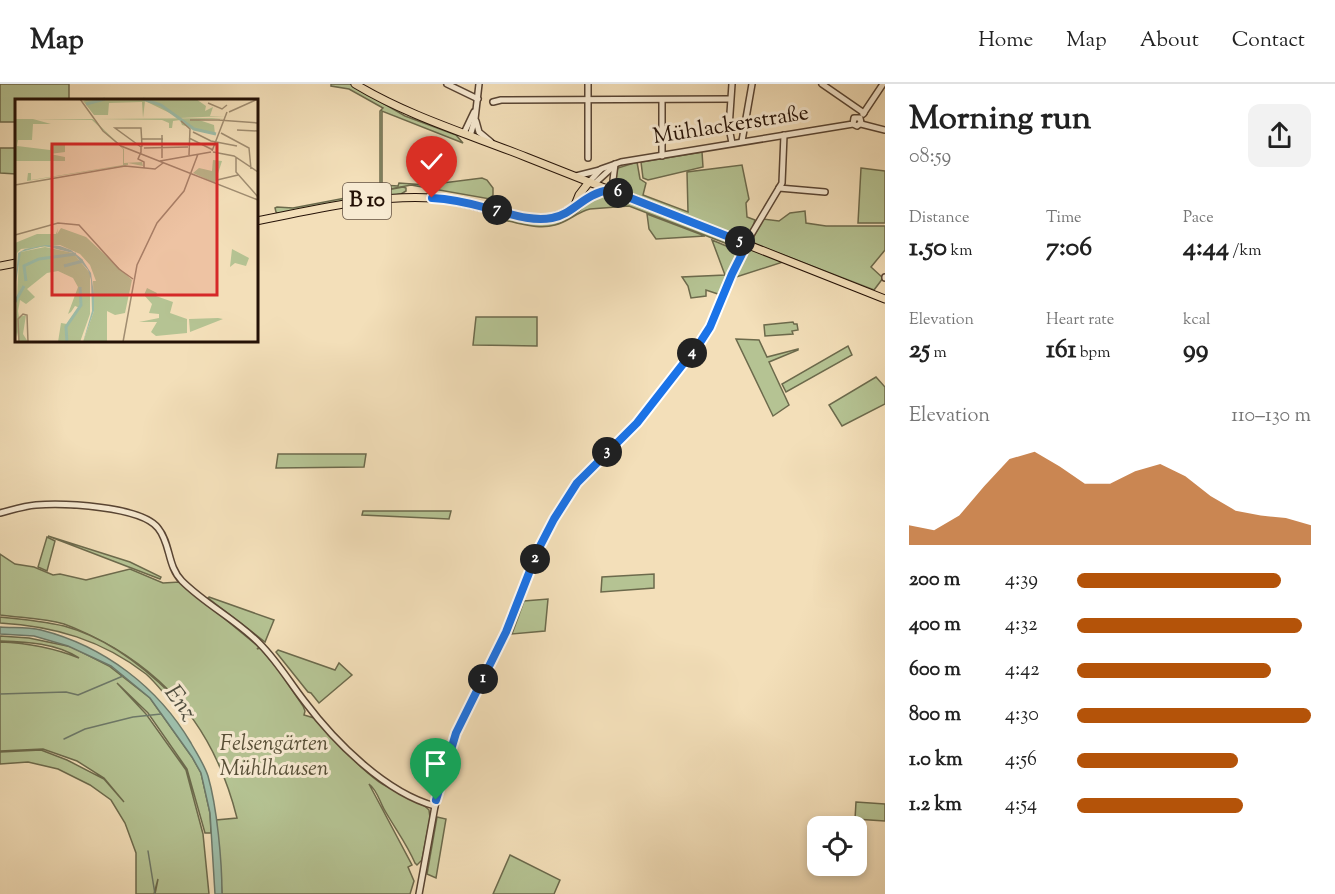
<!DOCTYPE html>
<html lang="en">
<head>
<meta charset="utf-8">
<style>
	:root { --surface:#fff; --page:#f2f2f2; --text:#222; --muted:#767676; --line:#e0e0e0; --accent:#b45309 }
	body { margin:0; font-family:"Sorts Mill Goudy",serif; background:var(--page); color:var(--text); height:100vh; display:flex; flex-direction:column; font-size:22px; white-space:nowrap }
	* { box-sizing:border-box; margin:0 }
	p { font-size:20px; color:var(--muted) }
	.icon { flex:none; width:33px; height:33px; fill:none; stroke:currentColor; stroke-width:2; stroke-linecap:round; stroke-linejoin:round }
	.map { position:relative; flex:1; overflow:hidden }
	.drawer { display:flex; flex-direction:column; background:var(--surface); width:450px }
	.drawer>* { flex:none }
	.controls { position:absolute; left:807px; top:732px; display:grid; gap:12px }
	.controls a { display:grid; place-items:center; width:60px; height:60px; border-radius:12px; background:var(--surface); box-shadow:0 3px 9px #0003; font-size:30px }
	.pin { position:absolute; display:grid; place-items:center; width:51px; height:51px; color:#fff; margin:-62px -26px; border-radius:50% 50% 50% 0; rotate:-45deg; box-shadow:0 0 6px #0007 }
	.pin .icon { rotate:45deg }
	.km { position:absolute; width:30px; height:30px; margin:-15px; border-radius:50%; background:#222; color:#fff; font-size:16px; line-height:30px; text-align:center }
	.round { display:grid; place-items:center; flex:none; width:63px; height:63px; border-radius:12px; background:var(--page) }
	.head { display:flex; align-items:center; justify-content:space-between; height:102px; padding:0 24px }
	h1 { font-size:33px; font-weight:700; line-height:45px }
	.figures { display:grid; grid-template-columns:repeat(3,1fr); gap:9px; height:102px; padding:6px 24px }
	.figures div { display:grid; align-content:center }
	.figures b { font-size:26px; font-weight:700 }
	.figures small { font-size:16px; font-weight:400 }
	.figures p { font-size:16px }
	.chart { height:168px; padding:12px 24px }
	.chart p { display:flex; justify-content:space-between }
	.chart svg { width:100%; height:108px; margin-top:6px; fill:var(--accent); opacity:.7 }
	ul { padding:0 24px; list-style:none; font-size:20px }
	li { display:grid; grid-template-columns:96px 72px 1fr; align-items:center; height:45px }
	li i { height:15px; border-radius:8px; background:var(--accent) }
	header { display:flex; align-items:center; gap:36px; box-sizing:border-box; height:84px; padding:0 30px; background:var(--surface); border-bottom:2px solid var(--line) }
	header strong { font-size:28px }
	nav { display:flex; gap:33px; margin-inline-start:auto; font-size:21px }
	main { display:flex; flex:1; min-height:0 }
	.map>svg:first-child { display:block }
	.green { fill:#b5c393; stroke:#6c6a4c; stroke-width:1.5 }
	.water { fill:#9dbda9; stroke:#6d7868; stroke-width:1.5 }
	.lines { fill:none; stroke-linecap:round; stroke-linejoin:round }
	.stream { stroke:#6d7868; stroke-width:1.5 }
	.minor-casing { stroke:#584433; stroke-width:8 }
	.major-casing { stroke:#241106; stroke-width:9 }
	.minor { stroke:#f7ead2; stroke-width:5 }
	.major { stroke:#f3dfb9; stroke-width:7 }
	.route-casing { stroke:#fff; stroke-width:12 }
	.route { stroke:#1a73e8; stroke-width:8 }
	.labels { text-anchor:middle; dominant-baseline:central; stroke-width:6; stroke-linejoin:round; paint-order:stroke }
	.shield { fill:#f7ead2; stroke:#635243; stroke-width:1.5 }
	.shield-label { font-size:21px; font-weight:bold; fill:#241106 }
	.street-label { font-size:22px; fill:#241106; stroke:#f7ead2 }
	.park-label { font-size:22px; font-style:italic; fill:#574f37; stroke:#f7ead2 }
	.water-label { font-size:24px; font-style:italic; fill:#4e4d3f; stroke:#f7ead2 }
	.inset-river { fill:none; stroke:#9dbda9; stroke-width:3 }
	.inset-road { fill:none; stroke:#a08d71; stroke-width:1.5 }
	.view { fill:#d62828; fill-opacity:0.15; stroke:#d62828; stroke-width:3 }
	.inset-edge { fill:none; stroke:#241106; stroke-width:3 }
</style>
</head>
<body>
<header>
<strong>Map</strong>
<nav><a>Home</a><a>Map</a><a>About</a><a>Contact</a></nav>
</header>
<main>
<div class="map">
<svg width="885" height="810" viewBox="0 0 885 810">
	<rect width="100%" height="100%" fill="#f3dfb9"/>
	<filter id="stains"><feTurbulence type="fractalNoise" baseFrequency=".00333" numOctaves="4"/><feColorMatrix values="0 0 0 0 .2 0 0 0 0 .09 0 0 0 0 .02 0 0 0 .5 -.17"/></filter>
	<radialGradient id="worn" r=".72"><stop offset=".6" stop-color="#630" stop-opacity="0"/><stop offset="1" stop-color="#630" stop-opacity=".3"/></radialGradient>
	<g class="green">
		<path d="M0 0H69V16H16V38H0Z"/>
		<path d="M331 0H350L405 32 456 51 463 59 382 27V101L398 102 399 99 427 101 482 94 487 96 493 104V111L490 115 411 101 380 107V27L383 24 349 5 331 2Z"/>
		<path d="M0 64H16V90L0 89Z"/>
		<path d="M702 68 703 83 648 96 643 94 641 78Z"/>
		<path d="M637 78 640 95 646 99 643 111 688 128 687 88 742 81 749 115 746 119 747 133 755 136 751 148 743 152 727 149 624 106C615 100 614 94 618 84Z"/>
		<path d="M861 84 885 87V139H858Z"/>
		<path d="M403 103 406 104V107L401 110 279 130 276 128 275 124 277 123 293 124Z"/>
		<path d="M605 109 711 149 729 158 730 161 629 122 590 125C577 128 568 138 555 141 535 147 514 136 493 135L491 132 493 129C520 136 549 146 575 130 589 121 586 114 605 109Z"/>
		<path d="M805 127 806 139 826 142H885V166L871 183 883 194 874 206 755 160 753 154 763 135 779 137 790 129Z"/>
		<path d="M647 130 705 152 656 155 649 145Z"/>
		<path d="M712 156 731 164 739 172 721 211 706 206V212L691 214 688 202 682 193 725 191Z"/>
		<path d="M750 166H753L783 178 733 194 743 173Z"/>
		<path d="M476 233H537V262L473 261Z"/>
		<path d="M793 238 794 240H797L798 246 792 247 793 250 765 252 764 241Z"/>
		<path d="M736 255 759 256 767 273 798 265V266L769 278 789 321 773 332Z"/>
		<path d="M848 262 852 271 786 308 782 300Z"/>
		<path d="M876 293 885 303V320L842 342 829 321Z"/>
		<path d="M278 370H366L364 383 276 384Z"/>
		<path d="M363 427H451L449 435 362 431Z"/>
		<path d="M48 452 130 478 161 493 160 495Z"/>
		<path d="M47 453 55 457 47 487 38 483Z"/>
		<path d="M0 470 15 480 34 483 53 491 60 490 86 496 130 485 163 499 180 498 259 563 257 565 260 564 278 585 303 622 305 627 304 631 314 634C335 656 355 680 379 698 393 708 417 713 429 726L430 734 422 776 417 781 415 779C407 760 394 743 384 725 379 716 377 706 369 700L412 781 408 783 414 797 410 810H222L216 736 237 734C218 659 181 604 114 564 98 555 81 546 64 540 43 534 21 534 0 531Z"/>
		<path d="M654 490V504L601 508 602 493Z"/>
		<path d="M209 513 274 536 265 558 208 514Z"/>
		<path d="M548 515 545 547 512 550 524 517Z"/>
		<path d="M0 533C21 535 43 537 64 542 105 553 143 582 172 611L168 614C161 606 154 597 146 590 102 556 54 542 0 539Z"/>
		<path d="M0 552 29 554 72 563 109 582 150 614 192 673 201 689 210 729 211 749H205L187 685 148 629 117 599 146 630 186 686 203 750 209 810H155L158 795 154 810H136V769L125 739 111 716 90 701 58 685 28 678 0 680V668L41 666 67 676 104 695 124 718 104 694 77 677 43 665 0 667V558C28 559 54 564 79 574 56 559 26 558 0 557Z"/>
		<path d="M278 566 335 586 339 579 352 591 319 619 311 609 308 608 276 568Z"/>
		<path d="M856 718 885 720V737L855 735Z"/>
		<path d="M437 733 446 735 436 794 427 790Z"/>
		<path d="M510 771 560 796 554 810H493Z"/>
	</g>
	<path class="water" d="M0 543C13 544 28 543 41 546 104 562 158 603 191 659 197 670 204 680 208 692 217 723 222 777 222 810H215L210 729 201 689 192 673 150 614 111 582 68 562 34 552 0 550Z"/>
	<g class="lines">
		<g class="stream">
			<path d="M0 610 66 608 78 611 123 592"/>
			<path d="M64 655 85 645 133 633 161 630"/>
			<path d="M148 767 155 810"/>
		</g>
		<defs>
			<g id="minor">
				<path d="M447 0 478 15"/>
				<path d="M588 0V74"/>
				<path d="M822 0 864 29"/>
				<path d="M662 16V72"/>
				<path d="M493 18 501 16 730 15"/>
				<path d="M863 30 883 0"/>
				<path d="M476 37 479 48 491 58"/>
				<path d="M861 40 885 46"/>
				<path d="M464 49 474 28"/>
				<path d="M470 52 475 35 479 0"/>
				<path d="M742 57 752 0"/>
				<path d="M732 59 729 44 732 0"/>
				<path d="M615 80 613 96 621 110"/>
				<path d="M576 92 600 86"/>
				<path d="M589 98 601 85 621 78 853 40 857 42 861 39 860 34H854L853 40"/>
				<path d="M594 100 615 81"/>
				<path d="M779 104 825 108"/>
				<path d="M885 194V193"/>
				<path d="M0 429C12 426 24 422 36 421 63 419 141 422 158 444 171 460 167 482 182 497 206 521 237 536 260 560 278 578 290 599 305 618 335 658 386 709 435 722"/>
				<path d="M419 810 435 722 449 670 465 629 506 548 545 451 577 400 637 339 705 252 751 151 782 99 784 51"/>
			</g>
			<g id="major">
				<path d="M355 0C408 32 468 50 526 73 646 120 765 168 885 215"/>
				<path d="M575 121 579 111 589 98"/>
				<path d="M256 137C314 126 375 110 434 114 470 117 513 137 546 134 570 133 584 109 608 106"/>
				<path d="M0 182 16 179"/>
			</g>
		</defs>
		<use href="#minor" class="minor-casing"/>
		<use href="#major" class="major-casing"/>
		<use href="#minor" class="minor"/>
		<use href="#major" class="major"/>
	</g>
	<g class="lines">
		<defs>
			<path id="route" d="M432 114C451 115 469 119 487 124 508 129 530 138 552 134 574 130 584 109 610 106L747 160 732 190 710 243 701 257 637 339 577 399 554 435 538 466 506 548 456 649 436 716"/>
		</defs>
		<use href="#route" class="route-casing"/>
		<use href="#route" class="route"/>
	</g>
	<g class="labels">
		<rect class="shield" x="343" y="99" width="48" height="36" rx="4.5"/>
		<g class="shield-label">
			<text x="367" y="117">B 10</text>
		</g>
		<g class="street-label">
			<text transform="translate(731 42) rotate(-9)">Mühlackerstraße</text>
		</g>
		<g class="park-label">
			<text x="274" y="661">Felsengärten<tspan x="274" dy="25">Mühlhausen</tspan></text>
		</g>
		<g class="water-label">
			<text transform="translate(180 619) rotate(53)">Enz</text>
		</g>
	</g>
	<g transform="translate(15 15)">
		<rect width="243" height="243" fill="#f3dfb9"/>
		<path d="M74 0H181L191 7 190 12 198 8 195 17H210L165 19 130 2 128 19 127 3 94 4 93 16H79L68 2ZM209 19 184 21 199 26 200 35 167 26 165 21 158 22 157 29H154V24L147 21 80 20ZM0 20H78L109 50V64L127 63 128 67 113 64V66L12 82 13 74H16V81L108 66V50L77 21 18 20 36 25H18L17 41H3L2 47 35 51 36 45H50V53L35 55 50 58V62H0ZM198 61 207 62 200 84 178 74 184 69 197 72ZM43 129 42 135 46 129 71 138 117 181 110 214 100 216 92 212V243H68L79 212 78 182H81L75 166 65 155 45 146 6 150 2 154 0 183V144L22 135H41ZM30 148 58 154 75 174V215L65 243H43L46 224 52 225 65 209 60 207 56 213 53 215 63 188 58 179 43 172 32 174 12 190 20 198 11 205 5 201 3 212 4 218 11 216 8 235 13 243H4L2 233 0 243 4 158 6 153ZM217 150 234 159 231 167 220 164 215 168ZM132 189 142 194 141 197 158 203 155 214 172 220V234L141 237 136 233 142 223H124L144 219V215L134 214 137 205 129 196ZM203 219 208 220 175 233 174 220Z" fill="#b5c393"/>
		<path d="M31 146 45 147 56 151 67 160 76 174 79 195V212L68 243 77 212 76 181 73 171 58 154 29 147 6 153 0 189 3 154 10 150Z" fill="#9dbda9"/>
		<path class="inset-river" d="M128 0 146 6 179 30 201 35M71 5 90 0M49 167 68 162M11 182 9 167 24 160 61 155M0 203 9 187M52 243 51 228 66 206 65 188"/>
		<path class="inset-road" d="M65 0 88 32 106 47 243 101M193 4 207 10 212 6M214 13 243 0M175 21H205M203 21 243 24M166 22 175 30 174 56M222 31 243 32M178 33 196 42 222 47M206 34 234 49 236 70M174 39 198 51M127 40H148M126 48 100 29H126L127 47 126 48V53L123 60 129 63V69M129 49 173 48M197 52 212 13M198 53 219 57 243 73M221 58V73L243 98M147 59V36M145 62 196 53M202 81 223 76M0 86 110 67 140 70 148 64M0 136 43 124 64 126 104 170 118 180M4 243 3 220 8 215 12 216 13 243M108 243 122 166 142 124 169 92 183 55"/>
		<path class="view" d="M37 45H202V196H37Z"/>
		<rect width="243" height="243" class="inset-edge"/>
	</g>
	<rect width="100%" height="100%" filter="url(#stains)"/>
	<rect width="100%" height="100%" fill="url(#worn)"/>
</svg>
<div class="controls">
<a><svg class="icon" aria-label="locate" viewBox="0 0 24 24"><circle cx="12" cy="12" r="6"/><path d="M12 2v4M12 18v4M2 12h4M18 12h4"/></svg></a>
</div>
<div class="pin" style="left:436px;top:716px;background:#1e9e55"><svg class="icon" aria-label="arrive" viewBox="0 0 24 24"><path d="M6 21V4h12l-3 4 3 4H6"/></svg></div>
<div class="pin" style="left:432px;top:114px;background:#d93025"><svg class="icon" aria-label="check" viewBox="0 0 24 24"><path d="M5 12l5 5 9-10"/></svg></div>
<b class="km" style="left:483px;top:595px">1</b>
<b class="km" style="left:535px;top:475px">2</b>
<b class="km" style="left:607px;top:368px">3</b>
<b class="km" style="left:692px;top:269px">4</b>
<b class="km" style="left:740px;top:157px">5</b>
<b class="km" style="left:618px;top:109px">6</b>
<b class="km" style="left:497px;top:126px">7</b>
</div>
<section class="drawer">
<div class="head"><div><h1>Morning run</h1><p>08:59</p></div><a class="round"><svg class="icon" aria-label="share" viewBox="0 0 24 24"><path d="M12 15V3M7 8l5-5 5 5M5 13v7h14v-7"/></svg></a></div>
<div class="figures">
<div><p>Distance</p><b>1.50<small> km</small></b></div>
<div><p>Time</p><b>7:06</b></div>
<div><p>Pace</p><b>4:44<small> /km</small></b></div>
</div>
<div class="figures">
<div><p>Elevation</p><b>25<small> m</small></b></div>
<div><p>Heart rate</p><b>161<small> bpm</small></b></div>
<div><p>kcal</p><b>99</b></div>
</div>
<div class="chart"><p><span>Elevation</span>110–130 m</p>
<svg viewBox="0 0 160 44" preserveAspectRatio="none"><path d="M0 44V36L10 38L20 32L30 20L40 9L50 6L60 12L70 19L80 19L90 14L100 11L110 16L120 24L130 30L140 32L150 33L160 36V44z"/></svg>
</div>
<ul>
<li><b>200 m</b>4:39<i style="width:87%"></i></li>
<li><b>400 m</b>4:32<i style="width:96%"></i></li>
<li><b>600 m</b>4:42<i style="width:83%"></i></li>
<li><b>800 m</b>4:30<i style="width:100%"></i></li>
<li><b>1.0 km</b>4:56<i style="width:69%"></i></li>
<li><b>1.2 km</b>4:54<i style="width:71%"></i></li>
</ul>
</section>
</main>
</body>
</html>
